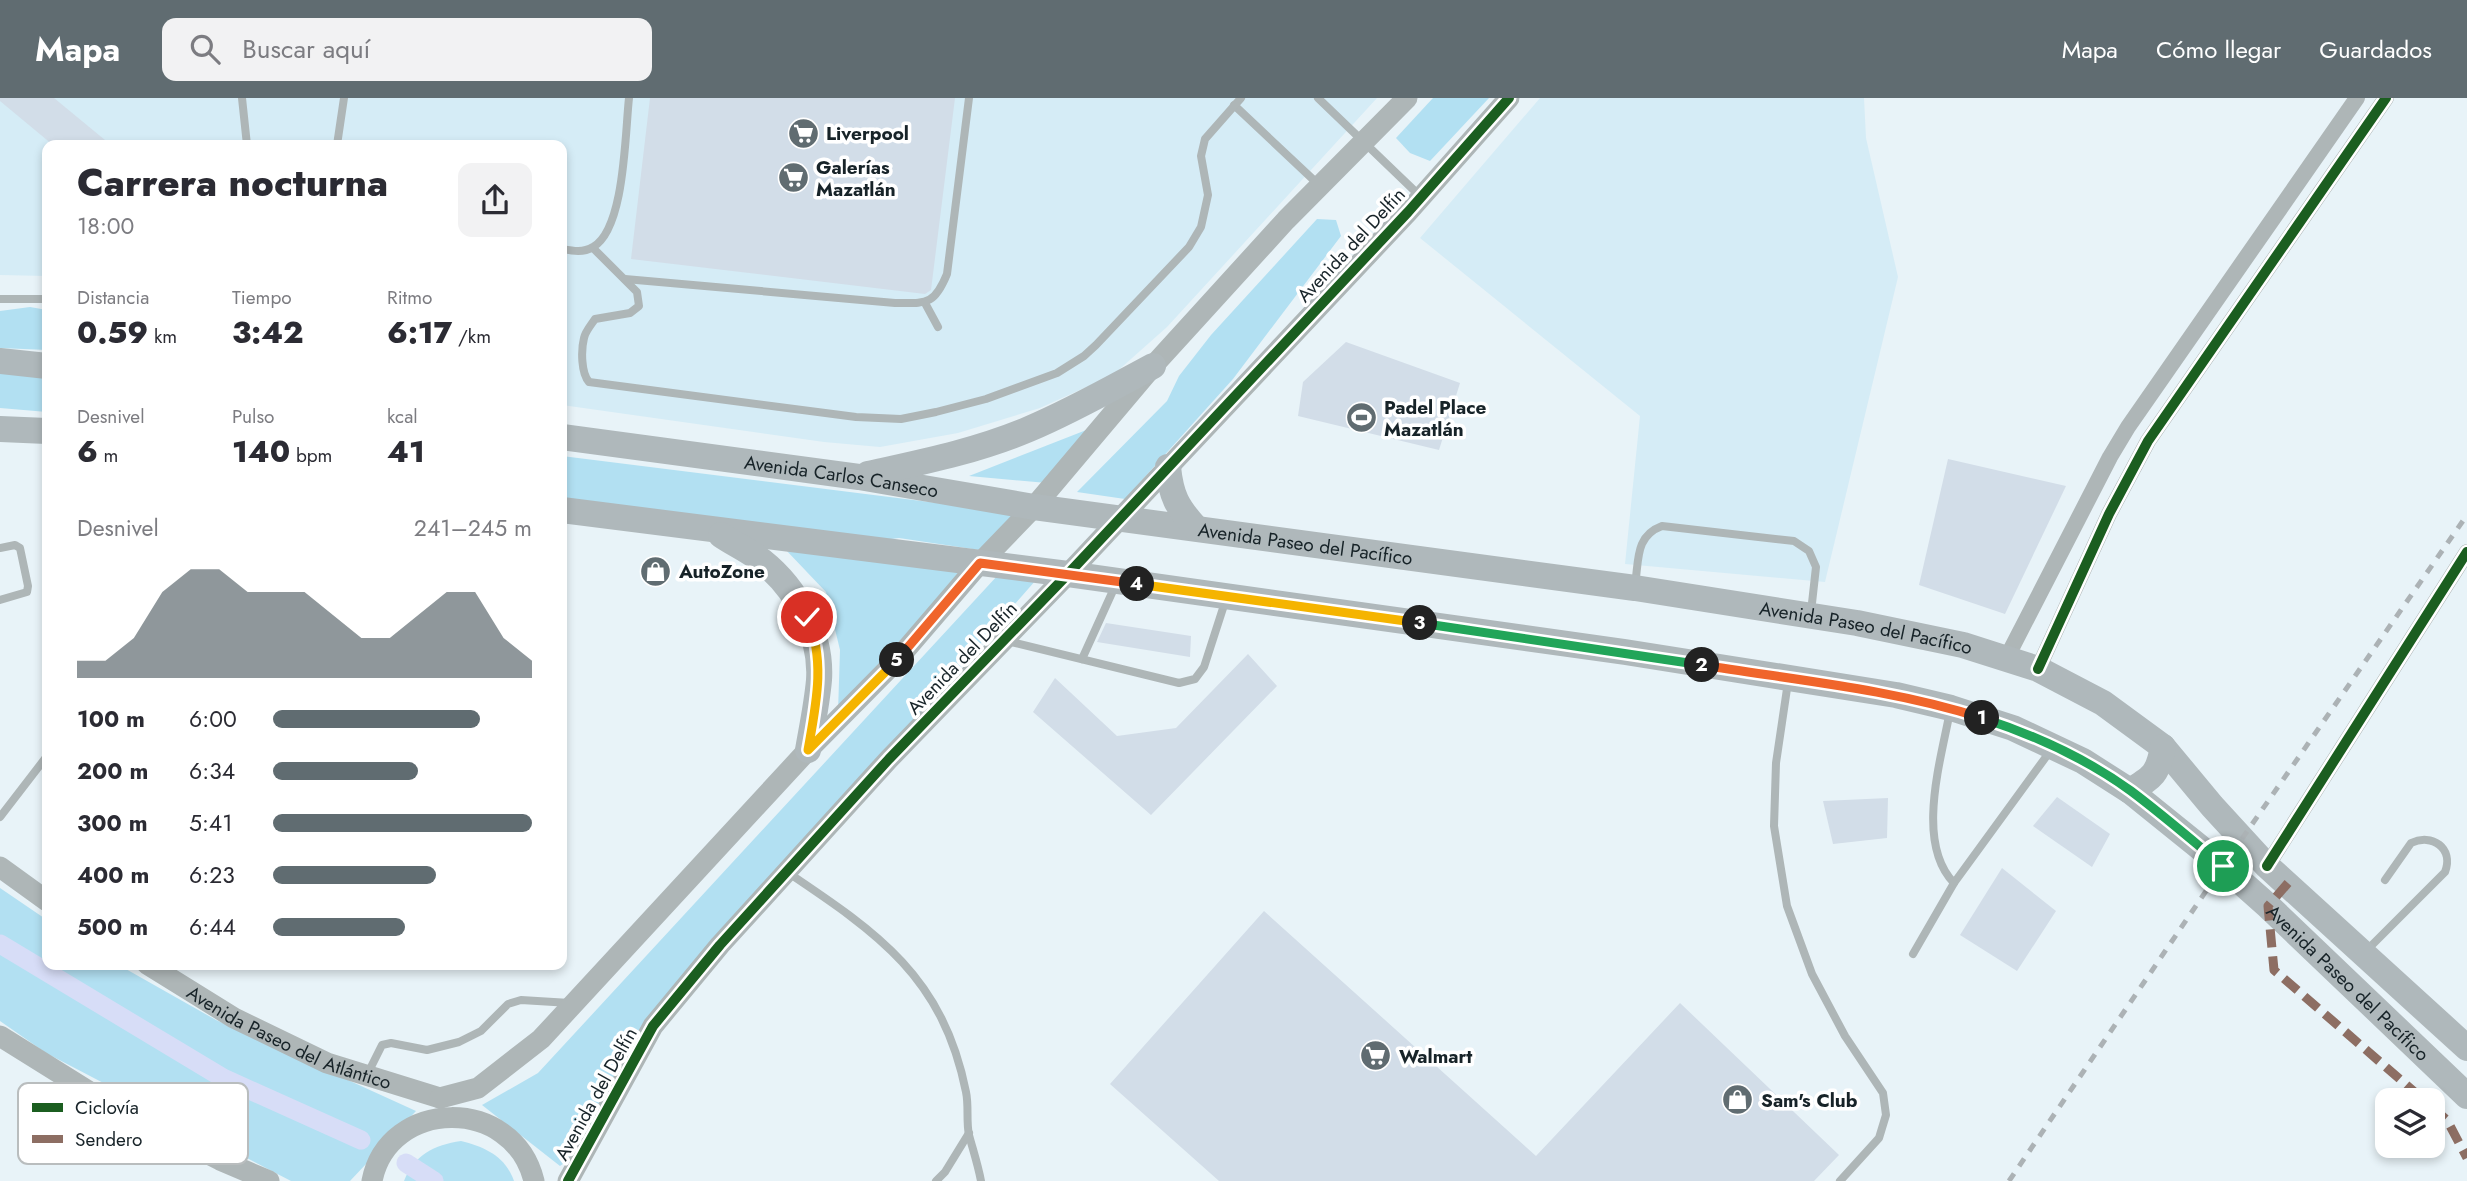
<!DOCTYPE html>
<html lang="es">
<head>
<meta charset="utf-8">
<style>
	:root { --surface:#fff; --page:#f2f2f3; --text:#2b2b33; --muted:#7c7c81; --accent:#606c71 }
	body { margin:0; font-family:Jost,sans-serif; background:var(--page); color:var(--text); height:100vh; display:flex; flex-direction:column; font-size:26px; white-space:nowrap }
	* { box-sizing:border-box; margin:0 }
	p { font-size:23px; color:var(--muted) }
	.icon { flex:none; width:38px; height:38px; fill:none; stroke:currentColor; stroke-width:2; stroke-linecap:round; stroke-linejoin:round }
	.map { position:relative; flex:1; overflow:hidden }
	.panel { position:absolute; left:42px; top:42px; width:525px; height:830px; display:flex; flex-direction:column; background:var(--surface); border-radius:14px; box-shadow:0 4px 10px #0003 }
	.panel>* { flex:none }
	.fabs { position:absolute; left:2375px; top:990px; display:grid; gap:14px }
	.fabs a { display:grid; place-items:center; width:70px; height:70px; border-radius:14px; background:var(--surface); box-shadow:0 4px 10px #0003; font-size:35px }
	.pin { position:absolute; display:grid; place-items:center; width:60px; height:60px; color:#fff; margin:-30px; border:4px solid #fff; border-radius:50%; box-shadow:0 2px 7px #0007 }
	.km { position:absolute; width:35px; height:35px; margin:-18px; border-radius:50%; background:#222; color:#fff; font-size:19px; line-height:35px; text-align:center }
	.round { display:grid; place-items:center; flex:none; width:74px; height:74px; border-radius:14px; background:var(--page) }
	.summary { display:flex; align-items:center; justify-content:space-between; height:119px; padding:0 35px }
	h1 { font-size:38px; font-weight:800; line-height:52px }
	.metrics { display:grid; grid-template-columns:repeat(3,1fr); gap:10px; height:119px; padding:7px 35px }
	.metrics div { display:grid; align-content:center }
	.metrics b { font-size:30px; font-weight:800 }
	.metrics small { font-size:19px; font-weight:400 }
	.metrics p { font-size:19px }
	.chart { height:196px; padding:14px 35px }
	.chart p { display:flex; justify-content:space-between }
	.chart svg { width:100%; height:126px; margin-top:7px; fill:var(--accent); opacity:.7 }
	ul { padding:0 35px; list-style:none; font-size:23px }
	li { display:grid; grid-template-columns:112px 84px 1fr; align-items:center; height:52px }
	li i { height:18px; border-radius:9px; background:var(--accent) }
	header { display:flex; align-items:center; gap:42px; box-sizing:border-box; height:98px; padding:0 35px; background:var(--accent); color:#fff }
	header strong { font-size:33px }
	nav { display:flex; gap:38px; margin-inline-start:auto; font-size:24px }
	.search { width:490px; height:63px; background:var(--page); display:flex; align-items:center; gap:18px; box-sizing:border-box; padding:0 24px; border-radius:14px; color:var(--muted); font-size:26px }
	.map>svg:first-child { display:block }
	.built { fill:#d5ecf6 }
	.green { fill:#b2e0f2 }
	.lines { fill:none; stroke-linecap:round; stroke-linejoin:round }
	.canal { stroke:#d7ddf7; stroke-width:19 }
	.building { fill:#d2dde8 }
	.service { stroke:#aeb6b7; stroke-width:8 }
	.minor { stroke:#aeb6b7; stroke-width:16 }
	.tertiary { stroke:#aeb6b7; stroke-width:21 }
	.primary { stroke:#afb8bb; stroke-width:26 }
	.rail { stroke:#acb2b5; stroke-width:5; stroke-dasharray:9 9; stroke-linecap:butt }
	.quiet { stroke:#8d6e63; stroke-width:9; stroke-dasharray:18 9; stroke-linecap:butt }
	.cycleway-casing { stroke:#fff; stroke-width:15 }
	.cycleway { stroke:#1b5e20; stroke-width:10 }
	.split-1-casing { stroke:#fff; stroke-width:14 }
	.split-2-casing { stroke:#fff; stroke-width:14 }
	.split-3-casing { stroke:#fff; stroke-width:14 }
	.split-4-casing { stroke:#fff; stroke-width:14 }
	.split-5-casing { stroke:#fff; stroke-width:14 }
	.split-6-casing { stroke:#fff; stroke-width:14 }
	.split-1 { stroke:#22a559; stroke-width:9 }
	.split-2 { stroke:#f0652b; stroke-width:9 }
	.split-3 { stroke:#22a559; stroke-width:9 }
	.split-4 { stroke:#f5b400; stroke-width:9 }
	.split-5 { stroke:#f0652b; stroke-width:9 }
	.split-6 { stroke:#f5b400; stroke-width:9 }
	.labels { text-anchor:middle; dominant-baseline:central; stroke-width:7; stroke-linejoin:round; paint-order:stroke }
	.poi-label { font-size:19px; font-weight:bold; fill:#172328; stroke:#fff; text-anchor:start }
	.street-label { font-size:19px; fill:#172328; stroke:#fff }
	.key { fill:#fff; stroke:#b9bdbe; stroke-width:2 }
	.key-label { font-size:19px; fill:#172328 }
</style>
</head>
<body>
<header>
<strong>Mapa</strong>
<div class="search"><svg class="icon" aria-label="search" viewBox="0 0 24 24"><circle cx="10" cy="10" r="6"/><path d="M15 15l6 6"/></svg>Buscar aquí</div>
<nav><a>Mapa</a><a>Cómo llegar</a><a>Guardados</a></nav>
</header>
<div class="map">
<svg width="2467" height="1083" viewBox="0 0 2467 1083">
	<rect width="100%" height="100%" fill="#e8f3f8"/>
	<g class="built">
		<path d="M0 0H1377L1167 229 1113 277 1040 310 958 335 880 349 824 344 562 307V47H47V178L0 177Z"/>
		<path d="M1540 0H1864L1866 40 1898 179 1825 484 1625 466 1640 318 1420 140Z"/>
	</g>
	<g class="green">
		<path d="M1433 0H1489L1430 63 1410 55 1396 40Z"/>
		<path d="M1317 121 1336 122 1341 138 1233 281 1125 401 1077 394 1167 303 1179 278 1211 237Z"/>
		<path d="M30 209 47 212V252L0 250V213Z"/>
		<path d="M0 272 47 276V314L0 310Z"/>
		<path d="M1094 329 1047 385 969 378Z"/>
		<path d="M562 358 1017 415 986 453 899 440 875 443 562 403Z"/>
		<path d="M786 452 965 469 838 614 840 552 826 494Z"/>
		<path d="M998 477 1036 482 648 925 571 1060 560 1068 482 1007 538 975Z"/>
		<path d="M0 790 47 822V866H117L216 922 416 1013 350 1083H291L46 955 0 923Z"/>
		<path d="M461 1043C485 1049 505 1058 514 1083H404C414 1057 434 1047 461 1043Z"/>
	</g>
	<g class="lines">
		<g class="canal">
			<path d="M0 846 223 980 361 1042"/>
			<path d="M406 1065 434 1083"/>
		</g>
	</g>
	<g class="building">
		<path d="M0 0H54L111 47H53L0 3Z"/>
		<path d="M650 0H955L931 192 925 196 631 161Z"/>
		<path d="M1346 244 1460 285 1439 352 1298 318 1303 284Z"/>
		<path d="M1948 361 2066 388 2005 516 1919 487Z"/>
		<path d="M1106 525 1191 538 1190 559 1097 544Z"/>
		<path d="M1248 556 1277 588 1151 717 1033 614 1055 580 1117 638 1176 630Z"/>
		<path d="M2057 699 2110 736 2092 769 2033 728Z"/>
		<path d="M1888 700 1887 740 1833 746 1823 703Z"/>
		<path d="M2002 770 2056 813 2017 873 1960 837Z"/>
		<path d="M1264 813 1536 1058 1680 905 1839 1057 1814 1083H1219L1110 986Z"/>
	</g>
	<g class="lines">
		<g class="service">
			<path d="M242 0 247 47"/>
			<path d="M1318 0 1421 99"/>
			<path d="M1234 7 1319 87"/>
			<path d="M337 47 344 0"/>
			<path d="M593 150 637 194 639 208 630 215 595 221C591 227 585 234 584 240 581 252 581 275 589 284L856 319 901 321 936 314 986 301 1057 275 1084 258 1096 247 1189 149 1201 129 1208 97 1201 58 1205 41 1241 0"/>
			<path d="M562 151C573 153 583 155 593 149 625 131 625 35 629 0"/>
			<path d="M625 181 895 205C926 205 934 208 947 176L969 0"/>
			<path d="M0 201H47"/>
			<path d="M925 205 938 229"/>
			<path d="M0 450 15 447 20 450 28 488 27 494 0 502"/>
			<path d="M1635 487C1639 462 1635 438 1662 428L1794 443 1809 453 1816 469 1811 514"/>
			<path d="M1007 543 1179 585 1195 581 1204 569 1225 504"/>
			<path d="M1082 561 1116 486"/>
			<path d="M1788 584 1776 665 1774 728 1787 808 1812 876 1845 938 1883 995 1886 1017 1879 1040 1840 1083"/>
			<path d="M0 719 47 658"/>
			<path d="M787 774C878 835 943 879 966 994 969 1008 966 1023 969 1037 973 1052 978 1067 981 1083"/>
			<path d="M1954 785 2051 652"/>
			<path d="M2366 853 2445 774C2454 750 2432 735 2411 745L2385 782"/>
			<path d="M1913 856 1954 785C1915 745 1941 662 1950 613"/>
			<path d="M367 977 382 947 391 945 427 952 459 944 481 933 508 906 521 902 570 905"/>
			<path d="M936 1083 945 1074 969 1035"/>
		</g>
		<g class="minor">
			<path d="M2006 561 2110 359 2128 329 2357 0"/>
			<path d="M2038 571 2109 416 2148 343 2386 0"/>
			<path d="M2267 768 2467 454"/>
		</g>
		<g class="tertiary">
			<path d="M0 769 47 803"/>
			<path id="s1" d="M147 866 234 920 327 965 440 1000"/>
			<path d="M0 938 109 1006 220 1062 269 1083"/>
			<path d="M440 1000 478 990 541 941 808 652 896 563 980 465 1034 409 1153 268 1286 122 1407 0"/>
			<path d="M372 1083C388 1000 513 997 534 1083"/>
			<path d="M568 1083 653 928 720 847 889 661 1068 476 1408 114 1509 0"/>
		</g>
		<g class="primary">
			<path d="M0 263 47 268"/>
			<path d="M0 331 47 333"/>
			<path id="s2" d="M562 339 859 379 1034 409 1635 490 1857 525 1963 547 2038 571 2103 605 2163 649 2212 708 2267 768 2467 950"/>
			<path d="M1168 369C1171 398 1177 409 1196 430"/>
			<path d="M868 376C922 364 977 353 1029 331 1072 313 1112 290 1153 268"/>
			<path id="s3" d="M562 412 1068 476 1625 554 1896 597 1951 610 2013 630 2083 663 2130 693 2223 768 2268 808 2467 998"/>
			<path d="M721 437C734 446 750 453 762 463 797 491 822 537 819 582 817 605 812 629 808 652"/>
			<path d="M2130 693C2153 679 2158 676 2163 649"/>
		</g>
		<path class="rail" d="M2009 1083 2223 768 2467 417"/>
		<g class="quiet">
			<path d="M2288 785 2268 808 2274 872 2425 1003"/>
			<path d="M2432 1009 2447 1022 2467 1060"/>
		</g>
		<defs>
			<g id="cycleway">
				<path d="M2038 571 2109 416 2148 343 2386 0"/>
				<path d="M2267 768 2467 454"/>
				<path d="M568 1083 653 928 720 847 889 661 1068 476 1408 114 1509 0"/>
			</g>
		</defs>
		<use href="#cycleway" class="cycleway-casing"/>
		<use href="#cycleway" class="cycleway"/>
	</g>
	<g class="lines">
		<defs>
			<path id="split-1" d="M1982 620C2034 637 2087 661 2131 693 2163 717 2193 743 2223 768"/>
			<path id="split-2" d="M1702 567C1795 582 1892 591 1982 620"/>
			<path id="split-3" d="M1420 525 1702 567"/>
			<path id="split-4" d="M1137 486 1420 525"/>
			<path id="split-5" d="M897 562 980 465 1137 486"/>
			<path id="split-6" d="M807 519C826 562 816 607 808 652L897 562"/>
		</defs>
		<use href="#split-1" class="split-1-casing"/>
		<use href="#split-2" class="split-2-casing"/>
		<use href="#split-3" class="split-3-casing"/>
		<use href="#split-4" class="split-4-casing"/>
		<use href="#split-5" class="split-5-casing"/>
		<use href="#split-6" class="split-6-casing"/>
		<use href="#split-1" class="split-1"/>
		<use href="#split-2" class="split-2"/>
		<use href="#split-3" class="split-3"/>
		<use href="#split-4" class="split-4"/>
		<use href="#split-5" class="split-5"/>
		<use href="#split-6" class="split-6"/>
	</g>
	<defs>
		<symbol id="supermarket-disc" viewBox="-11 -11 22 22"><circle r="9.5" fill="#606c71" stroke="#fff"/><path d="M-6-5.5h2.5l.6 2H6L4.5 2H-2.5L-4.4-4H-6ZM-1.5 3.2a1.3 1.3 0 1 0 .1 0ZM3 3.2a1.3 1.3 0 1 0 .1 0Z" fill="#fff"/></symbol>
		<symbol id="stadium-disc" viewBox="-11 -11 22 22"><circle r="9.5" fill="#606c71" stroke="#fff"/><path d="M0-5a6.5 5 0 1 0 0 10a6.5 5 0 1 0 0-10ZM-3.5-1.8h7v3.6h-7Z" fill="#fff"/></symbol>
		<symbol id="shop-disc" viewBox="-11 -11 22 22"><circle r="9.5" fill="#606c71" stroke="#fff"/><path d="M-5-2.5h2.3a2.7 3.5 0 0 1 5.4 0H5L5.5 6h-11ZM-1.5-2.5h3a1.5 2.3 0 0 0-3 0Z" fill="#fff"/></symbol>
	</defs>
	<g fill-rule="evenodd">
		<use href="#supermarket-disc" x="786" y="18" width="35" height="35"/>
		<use href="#supermarket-disc" x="776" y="62" width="35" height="35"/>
		<use href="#stadium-disc" x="1344" y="302" width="35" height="35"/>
		<use href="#shop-disc" x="638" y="456" width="35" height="35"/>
		<use href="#supermarket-disc" x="1358" y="940" width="35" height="35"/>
		<use href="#shop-disc" x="1720" y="984" width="35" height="35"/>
	</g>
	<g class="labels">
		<g class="poi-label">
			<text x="826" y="35">Liverpool</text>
			<text x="816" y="69">Galerías<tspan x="816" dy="22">Mazatlán</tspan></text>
			<text x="1384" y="309">Padel Place<tspan x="1384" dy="22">Mazatlán</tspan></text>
			<text x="679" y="473">AutoZone</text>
			<text x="1399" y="958">Walmart</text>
			<text x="1761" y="1002">Sam's Club</text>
		</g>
		<g class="street-label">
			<text transform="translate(1351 147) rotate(-47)">Avenida del Delfín</text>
			<text stroke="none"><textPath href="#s2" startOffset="282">Avenida Carlos Canseco</textPath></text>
			<text stroke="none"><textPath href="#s2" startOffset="751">Avenida Paseo del Pacífico</textPath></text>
			<text stroke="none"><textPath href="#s2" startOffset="1318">Avenida Paseo del Pacífico</textPath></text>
			<text transform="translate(962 560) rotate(-46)">Avenida del Delfín</text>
			<text stroke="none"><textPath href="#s3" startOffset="1892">Avenida Paseo del Pacífico</textPath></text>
			<text stroke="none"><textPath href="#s1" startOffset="161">Avenida Paseo del Atlántico</textPath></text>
			<text transform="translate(596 996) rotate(-61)">Avenida del Delfín</text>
		</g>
	</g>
	<rect x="18" y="985" width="230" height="81" rx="10" class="key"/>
	<rect x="32" y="1005" width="31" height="9" fill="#1b5e20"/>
	<rect x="32" y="1037" width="31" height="8" fill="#8d6e63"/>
	<g class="key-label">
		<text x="75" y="1016">Ciclovía</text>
		<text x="75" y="1048">Sendero</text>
	</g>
</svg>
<div class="fabs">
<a><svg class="icon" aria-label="layers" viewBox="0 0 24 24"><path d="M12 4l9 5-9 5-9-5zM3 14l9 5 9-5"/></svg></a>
</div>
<div class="pin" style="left:2223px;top:768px;background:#1e9e55"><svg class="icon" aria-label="arrive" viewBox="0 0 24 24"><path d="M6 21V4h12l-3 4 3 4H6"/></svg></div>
<div class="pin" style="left:807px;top:519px;background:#d93025"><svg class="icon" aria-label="check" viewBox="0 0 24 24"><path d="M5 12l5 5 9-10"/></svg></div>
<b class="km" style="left:1982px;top:620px">1</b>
<b class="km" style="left:1702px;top:567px">2</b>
<b class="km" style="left:1420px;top:525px">3</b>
<b class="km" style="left:1137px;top:486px">4</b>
<b class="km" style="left:897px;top:562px">5</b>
<section class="panel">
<div class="summary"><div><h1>Carrera nocturna</h1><p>18:00</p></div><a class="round"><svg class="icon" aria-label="share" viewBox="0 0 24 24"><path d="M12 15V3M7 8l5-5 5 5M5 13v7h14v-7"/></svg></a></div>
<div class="metrics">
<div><p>Distancia</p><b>0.59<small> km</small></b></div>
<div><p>Tiempo</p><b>3:42</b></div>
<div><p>Ritmo</p><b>6:17<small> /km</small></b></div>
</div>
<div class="metrics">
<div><p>Desnivel</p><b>6<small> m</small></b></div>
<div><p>Pulso</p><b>140<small> bpm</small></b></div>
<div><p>kcal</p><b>41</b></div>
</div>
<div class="chart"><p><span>Desnivel</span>241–245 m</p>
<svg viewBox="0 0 160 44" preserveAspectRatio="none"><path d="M0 44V38L10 38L20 30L30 14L40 6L50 6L60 14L70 14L80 14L90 22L100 30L110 30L120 22L130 14L140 14L150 30L160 38V44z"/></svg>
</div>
<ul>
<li><b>100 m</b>6:00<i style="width:80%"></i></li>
<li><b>200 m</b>6:34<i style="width:56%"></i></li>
<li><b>300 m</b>5:41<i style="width:100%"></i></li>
<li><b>400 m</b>6:23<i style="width:63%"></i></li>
<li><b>500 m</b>6:44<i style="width:51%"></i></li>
</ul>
</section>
</div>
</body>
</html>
